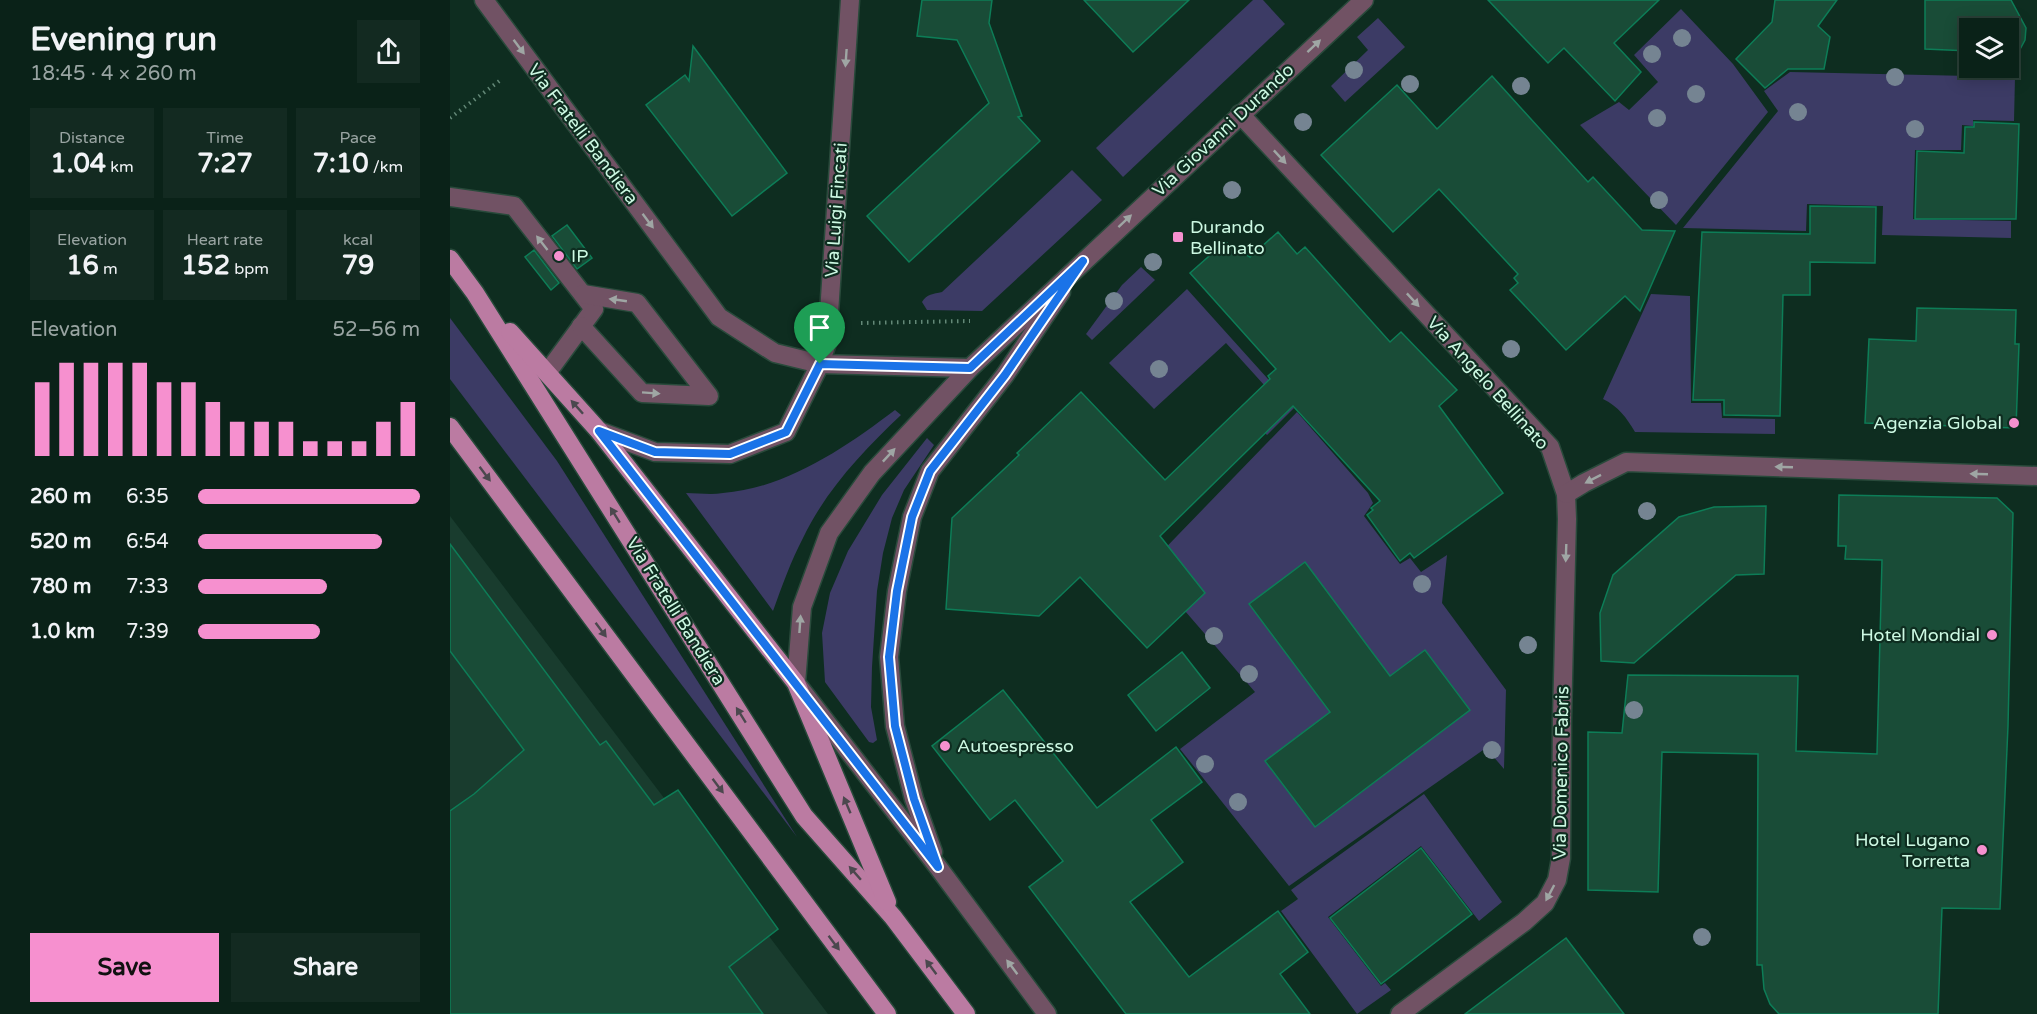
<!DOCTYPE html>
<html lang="en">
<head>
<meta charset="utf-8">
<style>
	:root { --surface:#0a2218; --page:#132a21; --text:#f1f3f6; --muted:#99a4a2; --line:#2a3f37; --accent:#f690cf }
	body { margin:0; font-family:"Varela Round",sans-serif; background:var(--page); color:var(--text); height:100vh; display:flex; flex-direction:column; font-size:22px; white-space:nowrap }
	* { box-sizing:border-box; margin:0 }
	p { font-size:20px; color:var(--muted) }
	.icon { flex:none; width:33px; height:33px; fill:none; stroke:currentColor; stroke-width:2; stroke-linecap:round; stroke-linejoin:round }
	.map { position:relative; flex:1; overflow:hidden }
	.drawer { display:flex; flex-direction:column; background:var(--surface); width:450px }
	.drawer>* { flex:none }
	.buttons { position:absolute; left:1509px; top:18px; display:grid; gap:12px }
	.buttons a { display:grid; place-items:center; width:60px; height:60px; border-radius:0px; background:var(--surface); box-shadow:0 3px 15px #0003,0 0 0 2px var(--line); font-size:30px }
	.pin { position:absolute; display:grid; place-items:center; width:51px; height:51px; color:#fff; margin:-62px -26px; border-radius:50% 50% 50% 0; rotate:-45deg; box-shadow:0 0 6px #0007 }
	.pin .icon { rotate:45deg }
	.round { display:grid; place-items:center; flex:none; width:63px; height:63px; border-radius:0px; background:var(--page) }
	.overview { display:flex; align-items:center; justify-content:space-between; height:102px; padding:0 30px }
	h1 { font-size:33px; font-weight:800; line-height:45px }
	.metrics { display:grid; grid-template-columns:repeat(3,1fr); gap:9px; height:102px; padding:6px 30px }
	.metrics div { display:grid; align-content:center; border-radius:0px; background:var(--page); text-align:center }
	.metrics b { font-size:26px; font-weight:800 }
	.metrics small { font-size:16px; font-weight:400 }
	.metrics p { font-size:16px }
	.chart { height:168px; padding:12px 30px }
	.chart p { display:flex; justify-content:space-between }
	.chart svg { width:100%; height:108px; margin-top:6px; stroke:var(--accent); stroke-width:6 }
	.button { display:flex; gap:12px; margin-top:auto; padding:12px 30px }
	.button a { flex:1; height:69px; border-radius:0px; background:var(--accent); color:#111; font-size:24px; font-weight:800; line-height:69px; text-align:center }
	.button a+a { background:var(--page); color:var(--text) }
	ul { padding:0 30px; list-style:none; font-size:20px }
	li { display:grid; grid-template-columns:96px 72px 1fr; align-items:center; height:45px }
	li i { height:15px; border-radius:8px; background:var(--accent) }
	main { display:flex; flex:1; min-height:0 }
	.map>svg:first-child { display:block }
	.built { fill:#193c2e }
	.green { fill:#3c3b65; fill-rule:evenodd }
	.building { fill:#194c37; stroke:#0d7d57; stroke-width:1.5 }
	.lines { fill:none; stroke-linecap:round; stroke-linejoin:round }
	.minor-casing { stroke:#294a3b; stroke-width:21 }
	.major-casing { stroke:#294a3b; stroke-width:21 }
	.path { stroke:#638877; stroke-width:4; stroke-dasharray:1.5 4.5; stroke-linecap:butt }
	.minor { stroke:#715264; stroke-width:18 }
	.major { stroke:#bb7ba2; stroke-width:18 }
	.tree { fill:#758492 }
	.oneway { fill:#9fa6a4 }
	.oneway2 { fill:#4b484e }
	.route-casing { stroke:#fff; stroke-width:12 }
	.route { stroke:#1a73e8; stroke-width:8 }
	.poi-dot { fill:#f690cf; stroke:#0e2d20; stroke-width:2 }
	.labels { text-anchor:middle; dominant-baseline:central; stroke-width:4.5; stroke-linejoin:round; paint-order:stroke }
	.street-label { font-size:18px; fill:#cdf9e3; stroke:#0e2d20 }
	.poi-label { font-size:18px; fill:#cdf9e3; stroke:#0e2d20; text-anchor:start }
</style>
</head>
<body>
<main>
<section class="drawer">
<div class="overview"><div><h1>Evening run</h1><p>18:45 · 4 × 260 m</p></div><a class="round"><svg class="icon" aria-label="share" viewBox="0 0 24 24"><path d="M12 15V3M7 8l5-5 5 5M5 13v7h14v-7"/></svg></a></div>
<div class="metrics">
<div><p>Distance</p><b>1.04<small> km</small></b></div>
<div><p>Time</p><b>7:27</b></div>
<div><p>Pace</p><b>7:10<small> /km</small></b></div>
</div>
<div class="metrics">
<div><p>Elevation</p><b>16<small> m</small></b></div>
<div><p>Heart rate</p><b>152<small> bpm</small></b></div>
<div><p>kcal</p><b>79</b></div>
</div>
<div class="chart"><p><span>Elevation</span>52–56 m</p>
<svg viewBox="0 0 160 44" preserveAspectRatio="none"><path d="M5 44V14M15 44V6M25 44V6M35 44V6M45 44V6M55 44V14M65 44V14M75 44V22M85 44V30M95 44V30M105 44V30M115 44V38M125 44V38M135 44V38M145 44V30M155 44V22"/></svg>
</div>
<ul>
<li><b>260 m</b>6:35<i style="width:100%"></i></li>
<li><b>520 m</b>6:54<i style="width:83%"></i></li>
<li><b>780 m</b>7:33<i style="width:58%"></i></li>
<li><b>1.0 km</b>7:39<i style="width:55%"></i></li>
</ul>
<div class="button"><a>Save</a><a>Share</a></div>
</section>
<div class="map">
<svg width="1587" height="1014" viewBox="0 0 1587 1014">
	<rect width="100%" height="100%" fill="#0e2d20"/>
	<path class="built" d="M0 516 378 1014H0Z"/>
	<g class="green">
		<path d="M803 0H813L835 24 673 177 646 148Z"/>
		<path d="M1231 9 1283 64 1318 112 1226 225 1130 125 1169 102 1179 110 1208 82 1184 55Z"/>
		<path d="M928 18 955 47 895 102 881 86 918 50 907 37Z"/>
		<path d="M1340 72 1565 77 1564 121 1523 120V126L1512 125 1511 150H1465L1463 219 1561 221V238L1432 235 1433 206 1357 204 1356 231 1233 228 1328 111 1314 91Z"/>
		<path d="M622 170 652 200 532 311 477 310 472 302C477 294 483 294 492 292Z"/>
		<path d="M691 267 705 280 642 340 636 334 672 285Z"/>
		<path d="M737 289 844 408 817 435 791 408 815 386 776 343 704 409 659 363Z"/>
		<path d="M1201 294 1240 296 1241 403H1271L1272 418 1325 419V434L1185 432C1176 417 1169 407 1153 399Z"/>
		<path d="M0 318 107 461 347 837 0 379Z"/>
		<path d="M445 410 451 415C413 451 376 490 353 538 341 561 332 586 323 611L236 493C248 493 261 495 273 493 337 488 396 447 445 410Z"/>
		<path d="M847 412 918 493 923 503 914 516 950 564 960 558 971 572 997 555 992 603 1056 690 1054 769 1036 748 839 886 730 749 805 692 697 567ZM855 562 940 676 975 650 1020 710 865 827 815 761 880 712 800 604Z"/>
		<path d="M477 438 484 445 454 490 442 518 433 553 427 591 422 667 421 707 427 740 423 743 419 742 375 682 372 633 380 593 398 551 432 495Z"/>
		<path d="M974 794 1052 902 1029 921 971 846 878 917 931 986 935 983 941 990 907 1014 831 911 848 899 841 890Z"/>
	</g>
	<g class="building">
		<path d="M472 0H542L539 23 572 116 568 117 590 141 459 262 417 216 539 103 507 40 467 36Z"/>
		<path d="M634 0H739L683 52Z"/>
		<path d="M1038 0H1209L1164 43 1191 72 1165 101 1114 48 1098 63Z"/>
		<path d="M1325 0H1387L1368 26 1380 37 1374 69H1338L1315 88 1286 59 1322 22Z"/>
		<path d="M1475 0H1561L1576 28 1575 40 1568 53 1558 52V28H1520V51L1475 49Z"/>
		<path d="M243 46 337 173 282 216 196 105 235 75 239 81Z"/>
		<path d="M1042 76 1138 182 1143 177 1192 230 1225 231 1190 311 1175 296 1116 350 1060 290 1068 283 1064 278 1068 274 989 189 943 232 871 155 947 85 987 129Z"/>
		<path d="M1524 122 1569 124 1566 219H1465L1467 151 1514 153 1515 127H1524Z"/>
		<path d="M1360 206 1426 207 1425 263 1360 262V295H1333L1330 416 1274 415V400H1243L1252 232 1360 234Z"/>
		<path d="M117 225 142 258 127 269 102 236Z"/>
		<path d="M828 232 847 254 855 247 940 342 951 332 1007 390 989 406 1053 493 964 558 960 553 950 561 917 515 923 510 921 508 930 501 843 406 710 536 755 593 697 648 630 577 589 616 496 609 502 518 569 455 567 453 631 392 715 480 820 379 818 376 826 369 740 273 775 242 800 257Z"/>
		<path d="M84 250 109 283 101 290 75 257Z"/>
		<path d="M1467 308 1566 310 1565 344H1569L1566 428 1415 423 1419 339 1466 341Z"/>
		<path d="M1389 495 1547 498 1563 513 1558 726 1550 909 1492 908 1488 1014H1329L1320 1004 1314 989 1312 965H1307L1308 754 1212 752 1208 892 1138 890V732L1172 733 1178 675 1348 676 1346 751 1427 754 1432 560 1395 559 1396 546H1388Z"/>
		<path d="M1316 506 1314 574 1286 575 1184 663 1151 661 1150 613 1163 575 1229 517 1264 507Z"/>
		<path d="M0 544 150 745 156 741 204 805 228 790 328 929 279 967 313 1014H0V811L24 794 74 750 0 651Z"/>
		<path d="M855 562 940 676 975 650 1020 710 865 827 815 761 880 712 799 604Z"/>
		<path d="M732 652 760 688 706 731 678 695Z"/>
		<path d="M553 690 647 808 726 747 752 782 701 820 733 862 680 902 739 977 828 911 858 952 830 974 860 1014H676L579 887 613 861 565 800 540 820 482 746Z"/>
		<path d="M971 848 1022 914 931 984 880 918Z"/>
		<path d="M1116 938 1174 1014H1015Z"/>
	</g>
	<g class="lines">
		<defs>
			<g id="minor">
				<path d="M34 0 269 317 325 353 370 364 520 368"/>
				<path d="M790 114 1100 447 1116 494 1117 519 1112 719 1111 858 1107 880 1095 903 1074 922 950 1014"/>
				<path d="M0 197 64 206 144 309 97 373"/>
				<path d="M131 326 192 393 259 396 187 303 133 294"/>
				<path d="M149 431 205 452 280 454 336 432 370 364 377 343 400 0"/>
				<path d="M1116 494 1134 483 1176 462 1587 476"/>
				<path d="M483 852 464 799 445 726 439 657 447 591 462 517 480 471 555 375 611 292"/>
				<path d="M597 1014 488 867 346 683 352 607 379 533 422 473 520 368 914 0"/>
			</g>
			<g id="major">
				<path d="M0 259 25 293 354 816 443 917 516 1014"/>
				<path d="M60 332 149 431 346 683 437 902"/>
				<path d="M0 427 437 1014"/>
			</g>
		</defs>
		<use href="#minor" class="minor-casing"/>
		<use href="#major" class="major-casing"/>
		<g class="path">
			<path d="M0 118 52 79"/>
			<path d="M411 323 520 321"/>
		</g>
		<use href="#minor" class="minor"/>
		<use href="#major" class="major"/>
	</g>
	<g class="tree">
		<circle cx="1232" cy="38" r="9"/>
		<circle cx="1202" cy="54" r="9"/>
		<circle cx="904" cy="70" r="9"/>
		<circle cx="1445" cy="77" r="9"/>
		<circle cx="960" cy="84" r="9"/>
		<circle cx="1071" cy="86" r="9"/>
		<circle cx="1246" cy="94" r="9"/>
		<circle cx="1348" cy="112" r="9"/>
		<circle cx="1207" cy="118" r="9"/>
		<circle cx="853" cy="122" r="9"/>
		<circle cx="1465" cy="129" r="9"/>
		<circle cx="782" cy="190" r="9"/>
		<circle cx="1209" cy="200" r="9"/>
		<circle cx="703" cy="262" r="9"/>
		<circle cx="664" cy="301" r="9"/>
		<circle cx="1061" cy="349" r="9"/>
		<circle cx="709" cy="369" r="9"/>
		<circle cx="1197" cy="511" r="9"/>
		<circle cx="972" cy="584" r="9"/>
		<circle cx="764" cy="636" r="9"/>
		<circle cx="1078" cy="645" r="9"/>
		<circle cx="799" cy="674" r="9"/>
		<circle cx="1184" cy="710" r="9"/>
		<circle cx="1042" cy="750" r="9"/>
		<circle cx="755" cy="764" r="9"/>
		<circle cx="788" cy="802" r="9"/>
		<circle cx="1252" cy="937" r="9"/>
	</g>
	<defs><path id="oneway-solid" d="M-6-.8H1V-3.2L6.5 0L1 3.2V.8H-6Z" transform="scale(1.5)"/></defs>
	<g class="oneway">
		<use href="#oneway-solid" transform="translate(864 46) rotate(-43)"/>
		<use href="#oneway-solid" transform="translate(69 47) rotate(53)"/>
		<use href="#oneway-solid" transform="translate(396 58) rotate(94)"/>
		<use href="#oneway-solid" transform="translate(830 157) rotate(47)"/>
		<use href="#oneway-solid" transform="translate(198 221) rotate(53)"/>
		<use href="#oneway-solid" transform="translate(675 221) rotate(-43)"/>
		<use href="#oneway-solid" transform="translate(92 243) rotate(-128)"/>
		<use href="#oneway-solid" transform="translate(168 300) rotate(-172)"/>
		<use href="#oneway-solid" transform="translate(963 300) rotate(47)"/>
		<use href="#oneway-solid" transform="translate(201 393) rotate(4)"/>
		<use href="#oneway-solid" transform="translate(439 455) rotate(-47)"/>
		<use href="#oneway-solid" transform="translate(1334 467) rotate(-178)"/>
		<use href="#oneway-solid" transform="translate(1529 474) rotate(-178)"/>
		<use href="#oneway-solid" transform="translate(1143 479) rotate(153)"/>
		<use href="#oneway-solid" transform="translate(1116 553) rotate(92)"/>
		<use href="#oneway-solid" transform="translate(350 624) rotate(-86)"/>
		<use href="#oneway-solid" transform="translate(1100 893) rotate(118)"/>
		<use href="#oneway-solid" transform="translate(562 967) rotate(-127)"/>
	</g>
	<g class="oneway2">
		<use href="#oneway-solid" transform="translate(127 407) rotate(-132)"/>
		<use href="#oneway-solid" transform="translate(35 474) rotate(53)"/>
		<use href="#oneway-solid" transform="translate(165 515) rotate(-122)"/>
		<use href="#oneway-solid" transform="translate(151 630) rotate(53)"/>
		<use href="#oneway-solid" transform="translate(291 715) rotate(-122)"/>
		<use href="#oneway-solid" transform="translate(268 786) rotate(53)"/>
		<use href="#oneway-solid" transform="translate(397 805) rotate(-113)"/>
		<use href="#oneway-solid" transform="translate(405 873) rotate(-131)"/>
		<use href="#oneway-solid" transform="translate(384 943) rotate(53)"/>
		<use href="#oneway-solid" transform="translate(481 967) rotate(-127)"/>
	</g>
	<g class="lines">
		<defs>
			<path id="route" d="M633 261 555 375 480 471 462 517 447 591 439 657 445 726 464 799 488 867 149 431 205 452 280 454 336 432 370 364 520 368Z"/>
		</defs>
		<use href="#route" class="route-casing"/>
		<use href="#route" class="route"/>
	</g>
	<g class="poi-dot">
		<rect x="722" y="231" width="12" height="12" rx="3"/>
		<circle cx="109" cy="256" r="6"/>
		<circle cx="1564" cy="423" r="6"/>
		<circle cx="1542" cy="635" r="6"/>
		<circle cx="495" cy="746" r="6"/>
		<circle cx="1532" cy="850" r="6"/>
	</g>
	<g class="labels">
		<g class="street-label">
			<text transform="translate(773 130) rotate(-43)">Via Giovanni Durando</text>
			<text transform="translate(133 134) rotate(53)">Via Fratelli Bandiera</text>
			<text transform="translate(386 210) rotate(-86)">Via Luigi Fincati</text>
			<text transform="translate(1038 383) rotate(48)">Via Angelo Bellinato</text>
			<text transform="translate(226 611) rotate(58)">Via Fratelli Bandiera</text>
			<text transform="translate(1111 773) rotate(-89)">Via Domenico Fabris</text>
		</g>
		<g class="poi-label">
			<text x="740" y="227">Durando<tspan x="740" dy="21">Bellinato</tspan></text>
			<text x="121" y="256">IP</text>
			<text x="1552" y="423" text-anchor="end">Agenzia Global</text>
			<text x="1530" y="635" text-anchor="end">Hotel Mondial</text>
			<text x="507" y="746">Autoespresso</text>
			<text x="1520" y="840" text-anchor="end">Hotel Lugano<tspan x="1520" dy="21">Torretta</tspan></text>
		</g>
	</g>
</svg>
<div class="buttons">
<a><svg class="icon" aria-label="layers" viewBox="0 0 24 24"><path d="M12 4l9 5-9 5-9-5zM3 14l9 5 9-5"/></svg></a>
</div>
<div class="pin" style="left:370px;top:364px;background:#1e9e55"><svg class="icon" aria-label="arrive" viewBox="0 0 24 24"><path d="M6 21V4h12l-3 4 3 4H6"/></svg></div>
</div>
</main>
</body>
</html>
